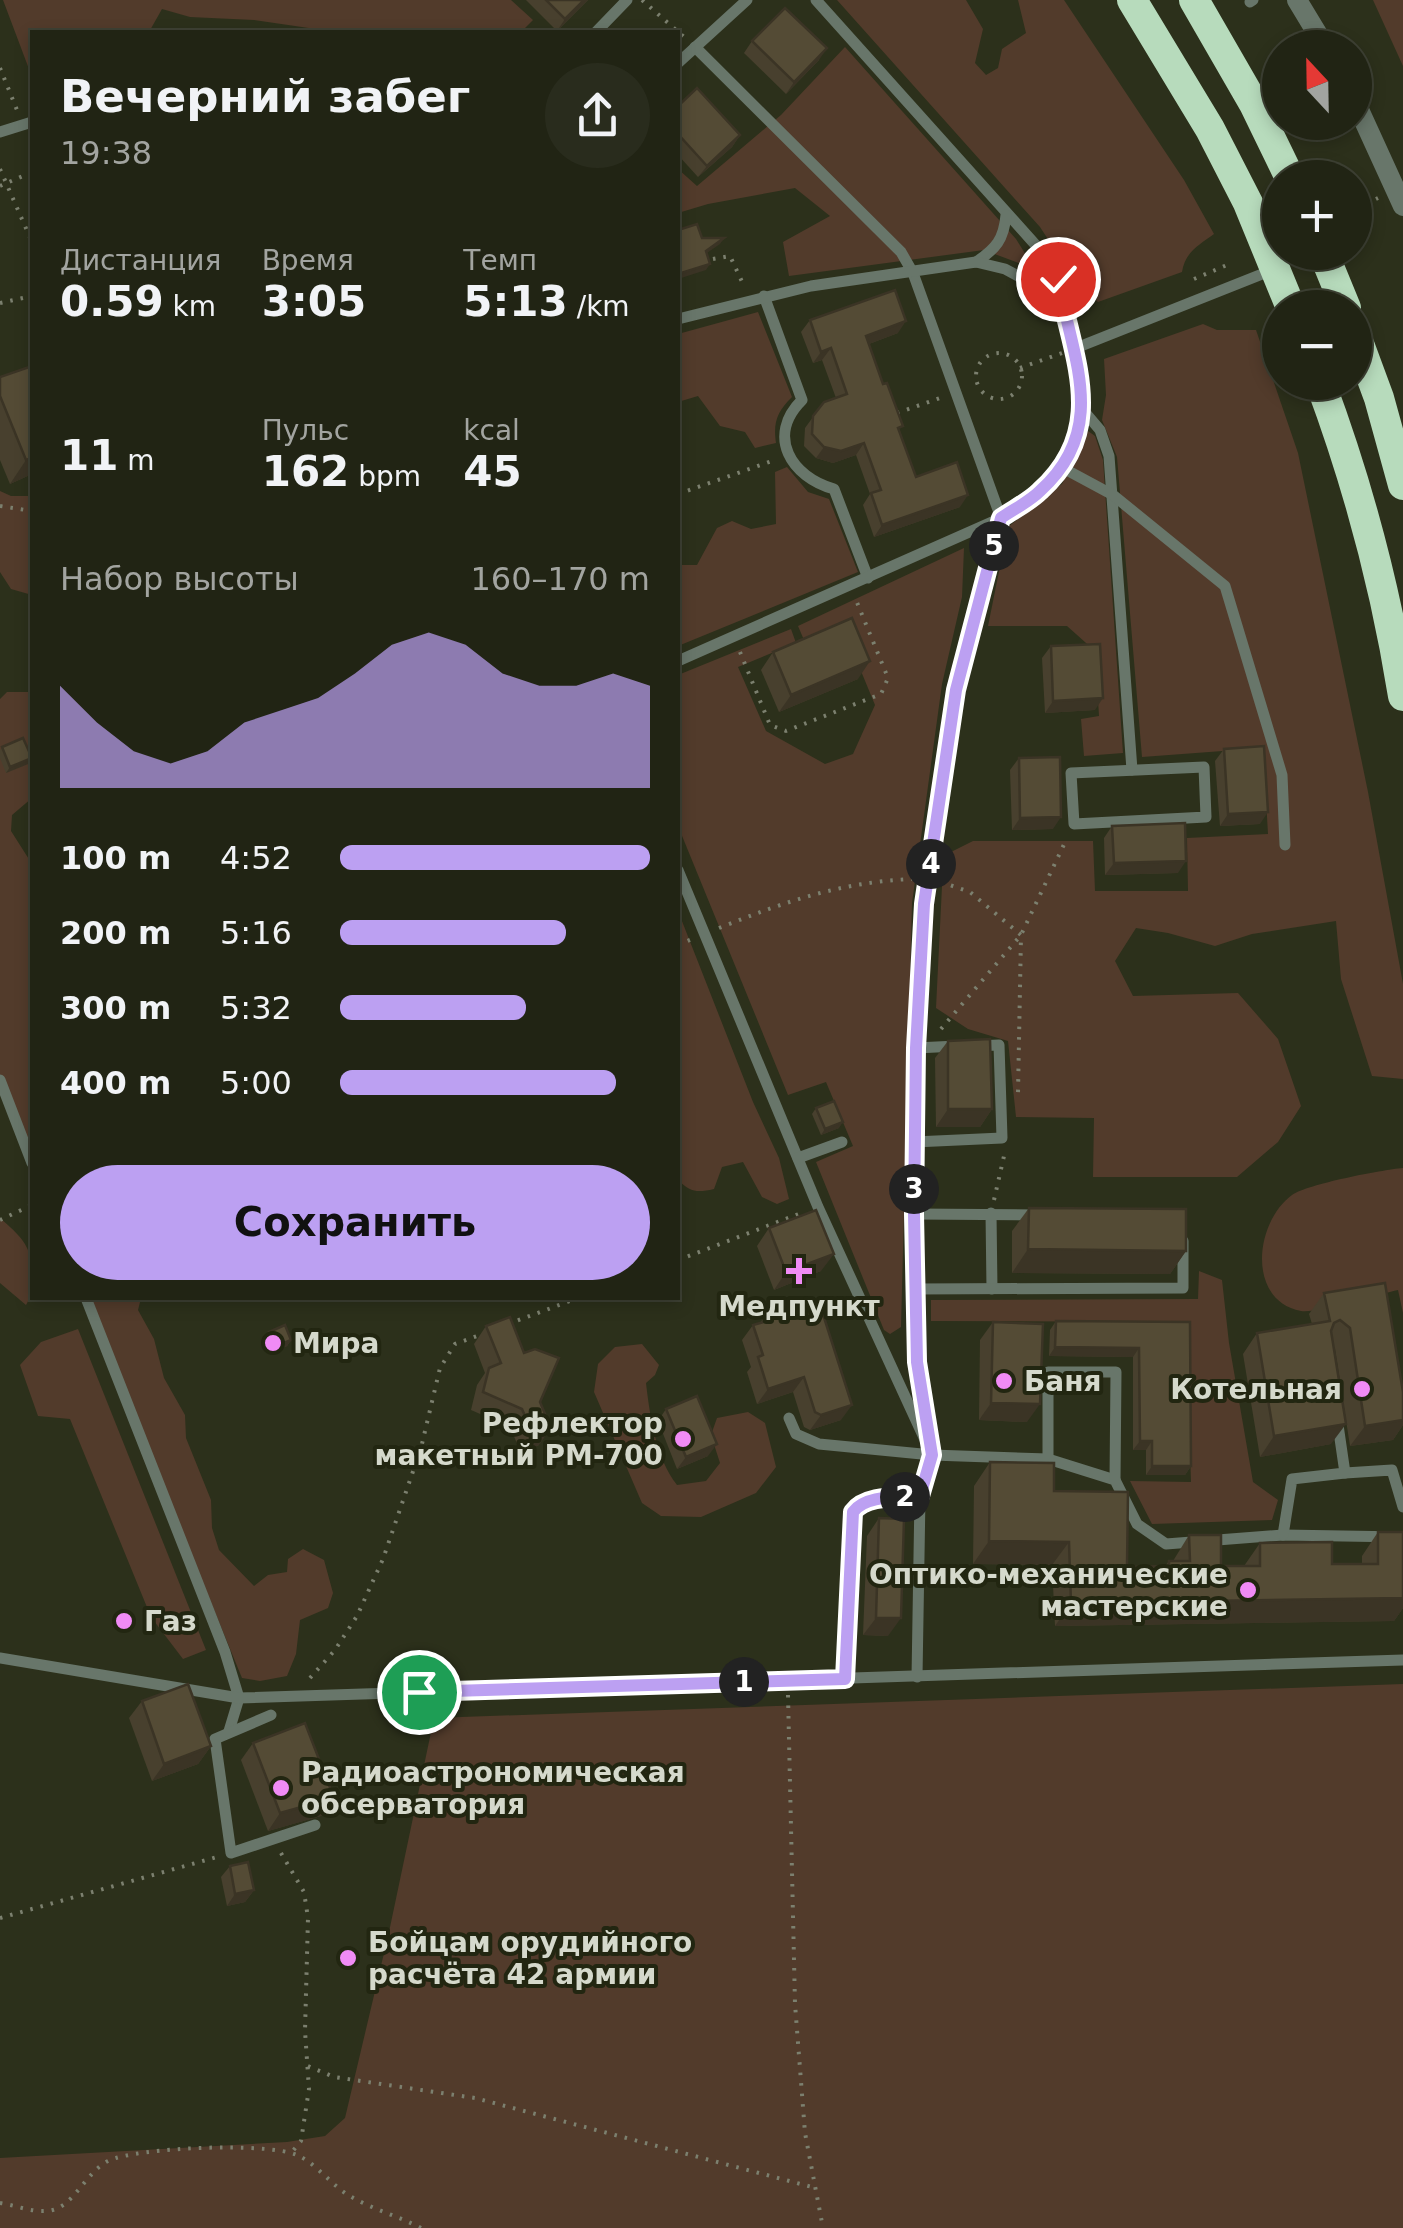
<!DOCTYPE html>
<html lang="ru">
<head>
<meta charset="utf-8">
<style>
	:root { --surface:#212414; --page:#292c1d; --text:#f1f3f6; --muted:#a2a4a0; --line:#3e4134; --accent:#bca0f2 }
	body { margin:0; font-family:"DejaVu Sans",sans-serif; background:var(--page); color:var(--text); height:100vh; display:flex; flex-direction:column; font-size:38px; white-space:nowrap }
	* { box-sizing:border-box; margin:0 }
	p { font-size:32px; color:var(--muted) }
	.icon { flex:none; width:55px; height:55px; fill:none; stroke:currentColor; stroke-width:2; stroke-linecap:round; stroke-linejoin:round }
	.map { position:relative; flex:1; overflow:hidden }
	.sheet { position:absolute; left:30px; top:30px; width:650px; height:1270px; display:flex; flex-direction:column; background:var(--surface); border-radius:0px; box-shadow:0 5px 15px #0003,0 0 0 2px var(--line) }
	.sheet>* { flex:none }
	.needle { width:65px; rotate:338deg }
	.fabs { position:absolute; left:1262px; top:30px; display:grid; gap:20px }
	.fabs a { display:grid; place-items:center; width:110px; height:110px; border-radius:50%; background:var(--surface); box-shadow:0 5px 15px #0003,0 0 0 2px var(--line); font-size:50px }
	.pin { position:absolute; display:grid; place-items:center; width:85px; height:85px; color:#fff; margin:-42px; border:5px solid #fff; border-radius:50%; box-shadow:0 2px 10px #0007 }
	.km { position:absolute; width:50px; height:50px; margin:-25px; border-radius:50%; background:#222; color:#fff; font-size:28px; line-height:50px; text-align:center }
	.round { display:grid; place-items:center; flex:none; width:105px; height:105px; border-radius:52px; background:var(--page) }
	.summary { display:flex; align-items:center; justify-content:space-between; height:170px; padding:0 30px }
	h1 { font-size:45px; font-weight:700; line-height:75px }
	.stats { display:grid; grid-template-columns:repeat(3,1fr); gap:15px; height:170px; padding:10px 30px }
	.stats div { display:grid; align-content:center }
	.stats b { font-size:42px; font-weight:700 }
	.stats small { font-size:28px; font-weight:400 }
	.stats p { font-size:28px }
	.chart { height:280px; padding:20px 30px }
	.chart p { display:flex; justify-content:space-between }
	.chart svg { width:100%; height:180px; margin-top:10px; fill:var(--accent); opacity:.7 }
	.cta { display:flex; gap:20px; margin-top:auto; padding:20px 30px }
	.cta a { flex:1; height:115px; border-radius:60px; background:var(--accent); color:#111; font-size:40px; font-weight:700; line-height:115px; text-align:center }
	ul { padding:0 30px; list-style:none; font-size:32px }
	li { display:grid; grid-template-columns:160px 120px 1fr; align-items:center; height:75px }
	li i { height:25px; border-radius:12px; background:var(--accent) }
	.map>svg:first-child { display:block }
	.green { fill:#523b2b }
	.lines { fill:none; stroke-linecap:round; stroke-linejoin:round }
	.path { stroke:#7c806f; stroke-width:4; stroke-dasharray:2.5 8; stroke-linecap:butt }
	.lane { stroke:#68766a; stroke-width:11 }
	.street { stroke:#68766a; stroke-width:20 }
	.highway { stroke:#b7dbbc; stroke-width:30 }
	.wall { fill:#48402e }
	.shaded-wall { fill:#3b3425 }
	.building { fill:#544b35; stroke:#3b3425; stroke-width:2.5 }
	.route-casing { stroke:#fff; stroke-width:20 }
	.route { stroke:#bca0f2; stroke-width:12 }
	.poi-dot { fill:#f08bf5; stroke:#222611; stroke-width:4 }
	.labels { text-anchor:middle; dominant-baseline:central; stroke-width:8; stroke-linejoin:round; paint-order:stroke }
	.poi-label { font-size:28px; font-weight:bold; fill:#d5d9cc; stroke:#222611; text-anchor:start }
</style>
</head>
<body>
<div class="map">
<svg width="1403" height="2228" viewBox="0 0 1403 2228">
	<rect width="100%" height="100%" fill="#2c301b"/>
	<g class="green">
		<path d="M3 0H511L533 20 521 32H336L254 20 190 17 162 9 149 32H32V77Z"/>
		<path d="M837 0H966L983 29 975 63 986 75 998 68 1002 49 1026 33 1018 0H1064L1184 180 1214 234C1199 245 1185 252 1182 272L1098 302 1076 282 1040 227Z"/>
		<path d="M1373 0H1403V66Z"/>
		<path d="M845 47 1016 239 1041 279 1021 264 984 250 789 276 783 242 830 216 795 188 708 204 678 213V169L697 186 781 115Z"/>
		<path d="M758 312 792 397C777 412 773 422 776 443L755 448 745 432 720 426 698 396 678 402V334Z"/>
		<path d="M1203 324 1217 330H1256L1298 453 1368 792 1403 984V1079L1372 1076 1341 979 1336 921 1252 934 1215 946 1168 933 1136 928 1115 961 1133 996 1238 993 1278 1039 1301 1106 1278 1142 1237 1177H1093L1094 1118 1016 1117 1008 1041 968 1029 936 1008 943 866 951 852 973 841H1093L1095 891H1188L1187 838 1268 834 1263 748 1142 757 1117 457 1102 420 1106 395 1104 359Z"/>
		<path d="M1088 431 1095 436 1103 460 1123 753 1084 756 1081 719 1099 716 1095 651 1067 626H988L1008 527 1062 484Z"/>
		<path d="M787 467 808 492 829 499 858 572 678 646V565H697L717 528 732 521 751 529 776 524 775 472Z"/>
		<path d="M0 491 11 496H32V595L11 589 0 572Z"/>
		<path d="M964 548 962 597 942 684 912 903 901 1327 890 1334 884 1330 816 1162 853 1146 826 1082 788 1095 678 826V675L791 629 796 643 738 667 766 731 825 764 853 754 875 705 842 625 804 640 798 626Z"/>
		<path d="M7 692H32V798L12 815 11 831 32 864V1166L0 1086V699Z"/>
		<path d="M678 911 753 1102 779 1158 789 1199 777 1204 762 1197 743 1162 722 1167 714 1189C697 1193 690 1192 678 1180Z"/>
		<path d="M1403 1168V1313L1398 1290C1380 1294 1315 1314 1301 1311 1246 1300 1255 1222 1292 1195 1308 1184 1381 1170 1403 1168Z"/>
		<path d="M0 1218C20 1236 32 1245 32 1273 32 1286 33 1294 26 1305L0 1283Z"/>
		<path d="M1199 1271 1222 1280 1229 1343 1253 1482 1278 1500 1272 1520 1152 1524 1130 1481 1191 1482 1186 1322 931 1321V1300L1198 1299Z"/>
		<path d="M86 1298H141L138 1310 154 1339 164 1378 185 1415 186 1438 211 1500 212 1528 219 1550 254 1586 268 1575 287 1572 288 1559 303 1549 324 1560 333 1593 328 1608 300 1620 296 1654 287 1676 260 1681 242 1678Z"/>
		<path d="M78 1329 206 1650 183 1659 151 1617 70 1419 38 1416 20 1365 41 1342Z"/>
		<path d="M642 1344 659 1365 655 1375 646 1383C650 1417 656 1458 677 1485L706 1481 720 1463 711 1435 717 1418 748 1412 765 1423 776 1467 756 1493 701 1517 661 1516 642 1503 594 1392 598 1364 615 1347Z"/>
		<path d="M1403 1684V2228H0V2158L287 2142 325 2136 345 2118 389 1932 434 1718Z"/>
	</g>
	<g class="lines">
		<g class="path">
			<path d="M642 0 684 37"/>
			<path d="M0 68 17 110"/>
			<path d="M0 169 32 242"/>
			<path d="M0 186 32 172"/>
			<path d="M1357 208 1378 198"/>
			<path d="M713 259 730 256 744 286"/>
			<path d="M1194 279 1227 265"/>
			<path d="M0 303 32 296"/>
			<circle cx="999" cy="376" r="23"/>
			<path d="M1020 368 1062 353"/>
			<path d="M897 413 940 398"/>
			<path d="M678 494 772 461"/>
			<path d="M0 506 32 511"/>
			<path d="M740 652 770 725 786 731 881 694 888 678 856 600"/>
			<path d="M941 882 970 892 1021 935 1018 1093"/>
			<path d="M719 928C784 902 841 882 912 879"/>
			<path d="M678 945 692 939"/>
			<path d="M941 1029 1021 935 1067 838"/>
			<path d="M994 1200 1004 1156"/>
			<path d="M0 1220 32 1205"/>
			<path d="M678 1260 804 1212"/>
			<path d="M508 1324 578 1298"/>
			<path d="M846 1660 853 1512C864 1496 888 1499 906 1497"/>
			<path d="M310 1678 335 1650 357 1616 383 1559 421 1448 440 1368 455 1344 480 1335"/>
			<path d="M788 1695 795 2004 805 2133 823 2228"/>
			<path d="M281 1853 304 1892 308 1918 305 2031 309 2089 301 2141 292 2152"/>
			<path d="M0 1918 217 1857"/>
			<path d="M308 2066 334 2077 475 2098 812 2187"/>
			<path d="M0 2203C14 2205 31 2212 45 2211 73 2211 83 2174 108 2161 137 2147 268 2142 297 2155 315 2163 328 2181 345 2193 368 2208 396 2215 421 2228"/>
		</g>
		<g class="lane">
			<path d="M816 0 1041 251 1058 279 1064 310"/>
			<path d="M1250 2 1253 0"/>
			<path d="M596 32 627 0"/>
			<path d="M695 47 901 252 913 273 1001 518 956 691 923 904 916 1048 914 1214 917 1362 932 1455 920 1496 917 1677"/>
			<path d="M678 63 747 0"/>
			<path d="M0 132 32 122"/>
			<path d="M976 262C996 249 1004 239 1006 215"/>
			<path d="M764 296 802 400C766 436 791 477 834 489L868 578"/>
			<path d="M678 319 811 286 976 262 1005 269 1031 283 1064 310 1076 348 1083 410 1061 467 1039 492 1001 518 678 661"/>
			<path d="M1076 348 1275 269"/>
			<path d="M1083 410 1100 430 1109 456 1132 770"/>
			<path d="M1061 467 1113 495 1225 586 1282 775 1285 845"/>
			<path d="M1204 767 1206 817 1074 824 1071 773Z"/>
			<path d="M678 870 818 1207 926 1442"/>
			<path d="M916 1048 957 1046"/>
			<path d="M0 1080 32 1163"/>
			<path d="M914 1142 1002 1138 999 1045 975 1046"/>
			<path d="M798 1158 842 1142"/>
			<path d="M991 1213 992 1289"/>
			<path d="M914 1214 1035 1215"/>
			<path d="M916 1289 1183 1288V1241"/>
			<path d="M86 1298 225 1652 239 1698 229 1731"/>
			<path d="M789 1418 796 1434 819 1444 932 1455 1048 1459 1115 1480 1137 1524 1166 1544 1283 1535 1403 1537"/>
			<path d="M1048 1459V1372H1116L1115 1480"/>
			<path d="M1345 1473 1392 1470 1403 1507"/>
			<path d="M1283 1535 1292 1479 1345 1473 1337 1418"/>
			<path d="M0 1658 239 1698 1403 1660"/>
			<path d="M271 1715 215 1739 231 1853 315 1825"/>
		</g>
		<g class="street">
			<path d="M1297 0 1326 48"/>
			<path d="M1355 101 1403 206"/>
		</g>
		<g class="highway">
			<path d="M1132 0 1210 129 1248 203 1291 308"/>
			<path d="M1194 0 1254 104 1290 178"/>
			<path d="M1323 252 1346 308"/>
			<path d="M1355 333 1379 398 1403 485"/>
			<path d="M1320 382C1358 484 1386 589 1403 696"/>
		</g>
	</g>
	<g class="wall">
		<path d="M526 0H588L557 31Z"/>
		<path d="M752 41 819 60 786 94 744 53Z"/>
		<path d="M678 106 740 135 732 147 698 177 678 155Z"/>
		<path d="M810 320 898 333 869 344 900 431 916 477 960 507 874 537 863 505 870 494 856 455 833 463 816 458 804 446 805 428 824 402 836 398 822 360 813 363 801 332Z"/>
		<path d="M0 377 32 474 10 484 0 460Z"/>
		<path d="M1051 646 1095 710 1045 713 1042 658Z"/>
		<path d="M773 652 858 679 779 712 761 670Z"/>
		<path d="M2 747 28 764 6 773 0 758V750Z"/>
		<path d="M1224 749 1260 824 1220 826 1215 761Z"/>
		<path d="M1019 758 1053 829 1012 830 1010 770Z"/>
		<path d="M1112 826 1178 873 1105 875 1104 838Z"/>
		<path d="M948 1041 992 1109 980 1127H936L935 1058Z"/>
		<path d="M816 1108 839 1128 821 1135 812 1114Z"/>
		<path d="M1029 1208 1186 1251 1170 1274 1012 1273V1231Z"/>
		<path d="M769 1228 821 1271 774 1290 757 1246Z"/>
		<path d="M1324 1293 1403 1392V1425L1393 1440 1350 1446 1335 1349 1334 1347 1331 1444 1260 1457 1243 1354 1257 1333 1312 1324 1309 1314Z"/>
		<path d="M766 1315 841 1420 810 1430 804 1427 793 1392 757 1404 747 1372 751 1367 742 1340 753 1325 760 1323Z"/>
		<path d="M1056 1321 1190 1322 1191 1466 1185 1475H1146V1450H1133V1357L1049 1356 1050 1330Z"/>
		<path d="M993 1322 1027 1422 979 1420 980 1340Z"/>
		<path d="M486 1326 540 1402 539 1445 521 1453 510 1427 471 1410 477 1385 485 1373 474 1344Z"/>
		<path d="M269 1332 291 1340 287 1346 271 1353 265 1338Z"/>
		<path d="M666 1409 708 1456 677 1469 658 1421Z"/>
		<path d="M990 1462 1054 1491 1127 1567 1165 1566 1169 1561H1173L1189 1535 1221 1566H1244L1260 1543 1332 1564H1362V1556L1378 1532 1403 1598V1608L1394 1621 1055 1626 1052 1565 973 1564 974 1486Z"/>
		<path d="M879 1518 888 1636 863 1635 867 1536Z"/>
		<path d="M142 1701 211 1746 198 1764 152 1781 129 1718Z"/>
		<path d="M253 1743 334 1798 321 1816 268 1831 241 1760Z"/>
		<path d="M230 1866 254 1890 245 1902 227 1906 221 1877Z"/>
	</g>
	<g class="shaded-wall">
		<path d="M584 0H588L557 31 565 19Z"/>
		<path d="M827 48 819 60 786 94 794 82Z"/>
		<path d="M740 135 732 147 698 177 707 166Z"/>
		<path d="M724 238 720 244 701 257 706 251Z"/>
		<path d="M710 264 706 270 678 279V274Z"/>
		<path d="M906 321 898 333 858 348 866 336Z"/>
		<path d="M831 348 822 360 813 363 821 352Z"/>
		<path d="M864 443 856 455 833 463 816 458 824 447Z"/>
		<path d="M32 458V474L10 484 26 460Z"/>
		<path d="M968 495 960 507 874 537 882 525Z"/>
		<path d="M870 661 858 679 779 712 791 695Z"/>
		<path d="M1103 698 1095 710 1045 713 1053 701Z"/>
		<path d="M32 758 28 764 6 773 10 767Z"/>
		<path d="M1268 812 1260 824 1220 826 1228 814Z"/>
		<path d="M1061 817 1053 829 1012 830 1020 818Z"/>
		<path d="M1186 861 1178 873 1105 875 1114 863Z"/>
		<path d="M948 1109H992L980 1127H936Z"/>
		<path d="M843 1122 839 1128 821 1135 825 1129Z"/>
		<path d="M1028 1249 1186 1251 1170 1274 1012 1273Z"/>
		<path d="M834 1254 821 1271 774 1290 786 1272Z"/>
		<path d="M291 1340 287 1346 271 1353 275 1347Z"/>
		<path d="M1055 1347 1139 1348 1133 1357 1049 1356Z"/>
		<path d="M804 1377 793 1392 757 1404 768 1389Z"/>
		<path d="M991 1403 1040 1404 1027 1422 979 1420Z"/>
		<path d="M852 1405 841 1420 810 1430 821 1415Z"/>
		<path d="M1403 1420V1425L1393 1440 1350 1446 1365 1426Z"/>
		<path d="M1346 1424 1331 1444 1260 1457 1274 1436Z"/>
		<path d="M551 1428 539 1445 521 1453 533 1435Z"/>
		<path d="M1140 1441H1152L1146 1450H1133Z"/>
		<path d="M717 1444 708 1456 677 1469 686 1457Z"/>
		<path d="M1152 1466H1191L1185 1475H1146Z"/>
		<path d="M989 1541 1069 1542 1052 1565 973 1564Z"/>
		<path d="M1403 1598V1608L1394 1621 1055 1626 1071 1603Z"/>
		<path d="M876 1618H901L888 1636 863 1635Z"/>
		<path d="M403 1709 422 1712 418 1718 399 1715Z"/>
		<path d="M211 1746 198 1764 152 1781 164 1764Z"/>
		<path d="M334 1798 321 1816 268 1831 280 1813Z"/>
		<path d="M254 1890 245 1902 227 1906 235 1894Z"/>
	</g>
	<g class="building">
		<path d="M546 0H584L565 19Z"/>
		<path d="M785 8 827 48 794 82 752 41Z"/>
		<path d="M697 88 740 135 707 166 678 134V106Z"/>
		<path d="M697 224 702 238H724L706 251 710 264 678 274V230Z"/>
		<path d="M895 290 906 321 866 336 883 384 887 383 903 426 898 428 916 477 957 462 968 495 882 525 871 493 881 490 864 443 841 451 824 447 812 434 813 416 824 402 847 394 831 348 821 352 810 320Z"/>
		<path d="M32 366V458L26 460 0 396V377Z"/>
		<path d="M852 618 870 661 791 695 773 652Z"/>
		<path d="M1100 644 1103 698 1053 701 1051 646Z"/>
		<path d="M23 738 32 758 10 767 2 747Z"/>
		<path d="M1264 746 1268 812 1228 814 1224 749Z"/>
		<path d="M1060 757 1061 817 1020 818 1019 758Z"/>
		<path d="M1185 823 1186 861 1114 863 1112 826Z"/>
		<path d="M990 1039 992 1109H948V1041Z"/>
		<path d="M834 1101 843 1122 825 1129 816 1108Z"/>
		<path d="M1029 1208 1186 1209V1251L1028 1249Z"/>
		<path d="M816 1210 834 1254 786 1272 769 1228Z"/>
		<path d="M1385 1283 1403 1392V1420L1365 1426 1350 1328 1340 1320 1334 1323 1331 1331 1346 1424 1274 1436 1257 1333 1330 1321 1324 1293Z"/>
		<path d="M821 1308 852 1405 821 1415 815 1412 804 1377 768 1389 758 1357 763 1355 753 1325 767 1321 766 1315Z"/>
		<path d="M510 1317 524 1353 535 1349 559 1358 540 1402 551 1428 533 1435 522 1409 483 1392 489 1368 501 1363 486 1326Z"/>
		<path d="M1056 1321 1190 1322 1191 1466H1152V1441H1140L1139 1348 1055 1347Z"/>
		<path d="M993 1322 1043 1324 1040 1404 991 1403Z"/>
		<path d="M285 1325 291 1340 275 1347 269 1332Z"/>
		<path d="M697 1396 717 1444 686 1457 666 1409Z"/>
		<path d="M990 1462 1054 1463V1491L1128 1492 1127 1567 1169 1566V1561H1190L1189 1535H1221V1566H1260V1543L1332 1542V1564H1378V1532H1403V1598L1071 1603 1069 1542 989 1541Z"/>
		<path d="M879 1518 904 1519 901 1618H876Z"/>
		<path d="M188 1684 211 1746 164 1764 142 1701Z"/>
		<path d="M425 1695 422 1712 403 1709 406 1696Z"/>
		<path d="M305 1723 334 1798 280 1813 253 1743Z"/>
		<path d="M248 1862 254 1890 235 1894 230 1866Z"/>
	</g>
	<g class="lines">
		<defs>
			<path id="route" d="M419 1692 845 1679 853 1512C866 1494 900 1498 920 1496L932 1455 917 1362 914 1214 916 1048 924 904 956 690 1001 518C1014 509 1029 502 1040 491 1111 427 1071 356 1058 279"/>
		</defs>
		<use href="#route" class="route-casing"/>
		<use href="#route" class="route"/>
	</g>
	<g class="poi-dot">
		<path d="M794 1256h10v10h10v10h-10v10h-10v-10h-10v-10h10z"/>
		<circle cx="273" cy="1343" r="10"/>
		<circle cx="1004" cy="1381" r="10"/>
		<circle cx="1362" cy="1389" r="10"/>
		<circle cx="683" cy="1439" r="10"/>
		<circle cx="1248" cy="1590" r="10"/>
		<circle cx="124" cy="1621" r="10"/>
		<circle cx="281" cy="1788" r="10"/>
		<circle cx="348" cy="1958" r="10"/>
	</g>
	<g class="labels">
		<g class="poi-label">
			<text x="799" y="1306" text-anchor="middle">Медпункт</text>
			<text x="293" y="1343">Мира</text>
			<text x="1024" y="1381">Баня</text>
			<text x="1342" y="1389" text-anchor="end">Котельная</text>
			<text x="663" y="1423" text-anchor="end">Рефлектор<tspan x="663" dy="32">макетный РМ-700</tspan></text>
			<text x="1228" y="1574" text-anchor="end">Оптико-механические<tspan x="1228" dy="32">мастерские</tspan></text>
			<text x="144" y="1621">Газ</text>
			<text x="301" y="1772">Радиоастрономическая<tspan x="301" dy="32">обсерватория</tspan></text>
			<text x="368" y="1942">Бойцам орудийного<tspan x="368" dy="32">расчёта 42 армии</tspan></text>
		</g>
	</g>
</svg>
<div class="fabs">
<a><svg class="needle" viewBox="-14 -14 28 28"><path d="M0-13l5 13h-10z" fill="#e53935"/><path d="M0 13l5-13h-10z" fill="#a2a4a0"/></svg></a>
<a>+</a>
<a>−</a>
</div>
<div class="pin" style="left:419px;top:1692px;background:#1e9e55"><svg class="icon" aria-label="arrive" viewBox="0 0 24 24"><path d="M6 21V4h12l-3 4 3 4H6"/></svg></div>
<div class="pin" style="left:1058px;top:279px;background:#d93025"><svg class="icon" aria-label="check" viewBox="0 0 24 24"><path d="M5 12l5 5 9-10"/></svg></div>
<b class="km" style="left:744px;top:1682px">1</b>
<b class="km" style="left:905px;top:1497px">2</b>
<b class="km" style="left:914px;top:1189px">3</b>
<b class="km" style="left:931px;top:864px">4</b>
<b class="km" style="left:994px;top:546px">5</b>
<section class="sheet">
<div class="summary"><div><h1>Вечерний забег</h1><p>19:38</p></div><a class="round"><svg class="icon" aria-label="share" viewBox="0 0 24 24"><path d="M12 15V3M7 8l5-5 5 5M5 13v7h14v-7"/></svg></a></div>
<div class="stats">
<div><p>Дистанция</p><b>0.59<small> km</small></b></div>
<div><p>Время</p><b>3:05</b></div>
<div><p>Темп</p><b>5:13<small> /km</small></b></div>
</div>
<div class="stats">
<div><b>11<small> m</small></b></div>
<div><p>Пульс</p><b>162<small> bpm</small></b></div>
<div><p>kcal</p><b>45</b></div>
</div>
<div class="chart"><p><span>Набор высоты</span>160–170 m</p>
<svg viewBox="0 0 160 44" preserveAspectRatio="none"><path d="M0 44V19L10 28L20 35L30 38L40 35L50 28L60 25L70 22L80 16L90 9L100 6L110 9L120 16L130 19L140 19L150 16L160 19V44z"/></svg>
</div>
<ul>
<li><b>100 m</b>4:52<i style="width:100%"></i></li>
<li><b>200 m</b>5:16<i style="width:73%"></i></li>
<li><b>300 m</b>5:32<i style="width:60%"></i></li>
<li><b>400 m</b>5:00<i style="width:89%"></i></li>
</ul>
<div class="cta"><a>Сохранить</a></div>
</section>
</div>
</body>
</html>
